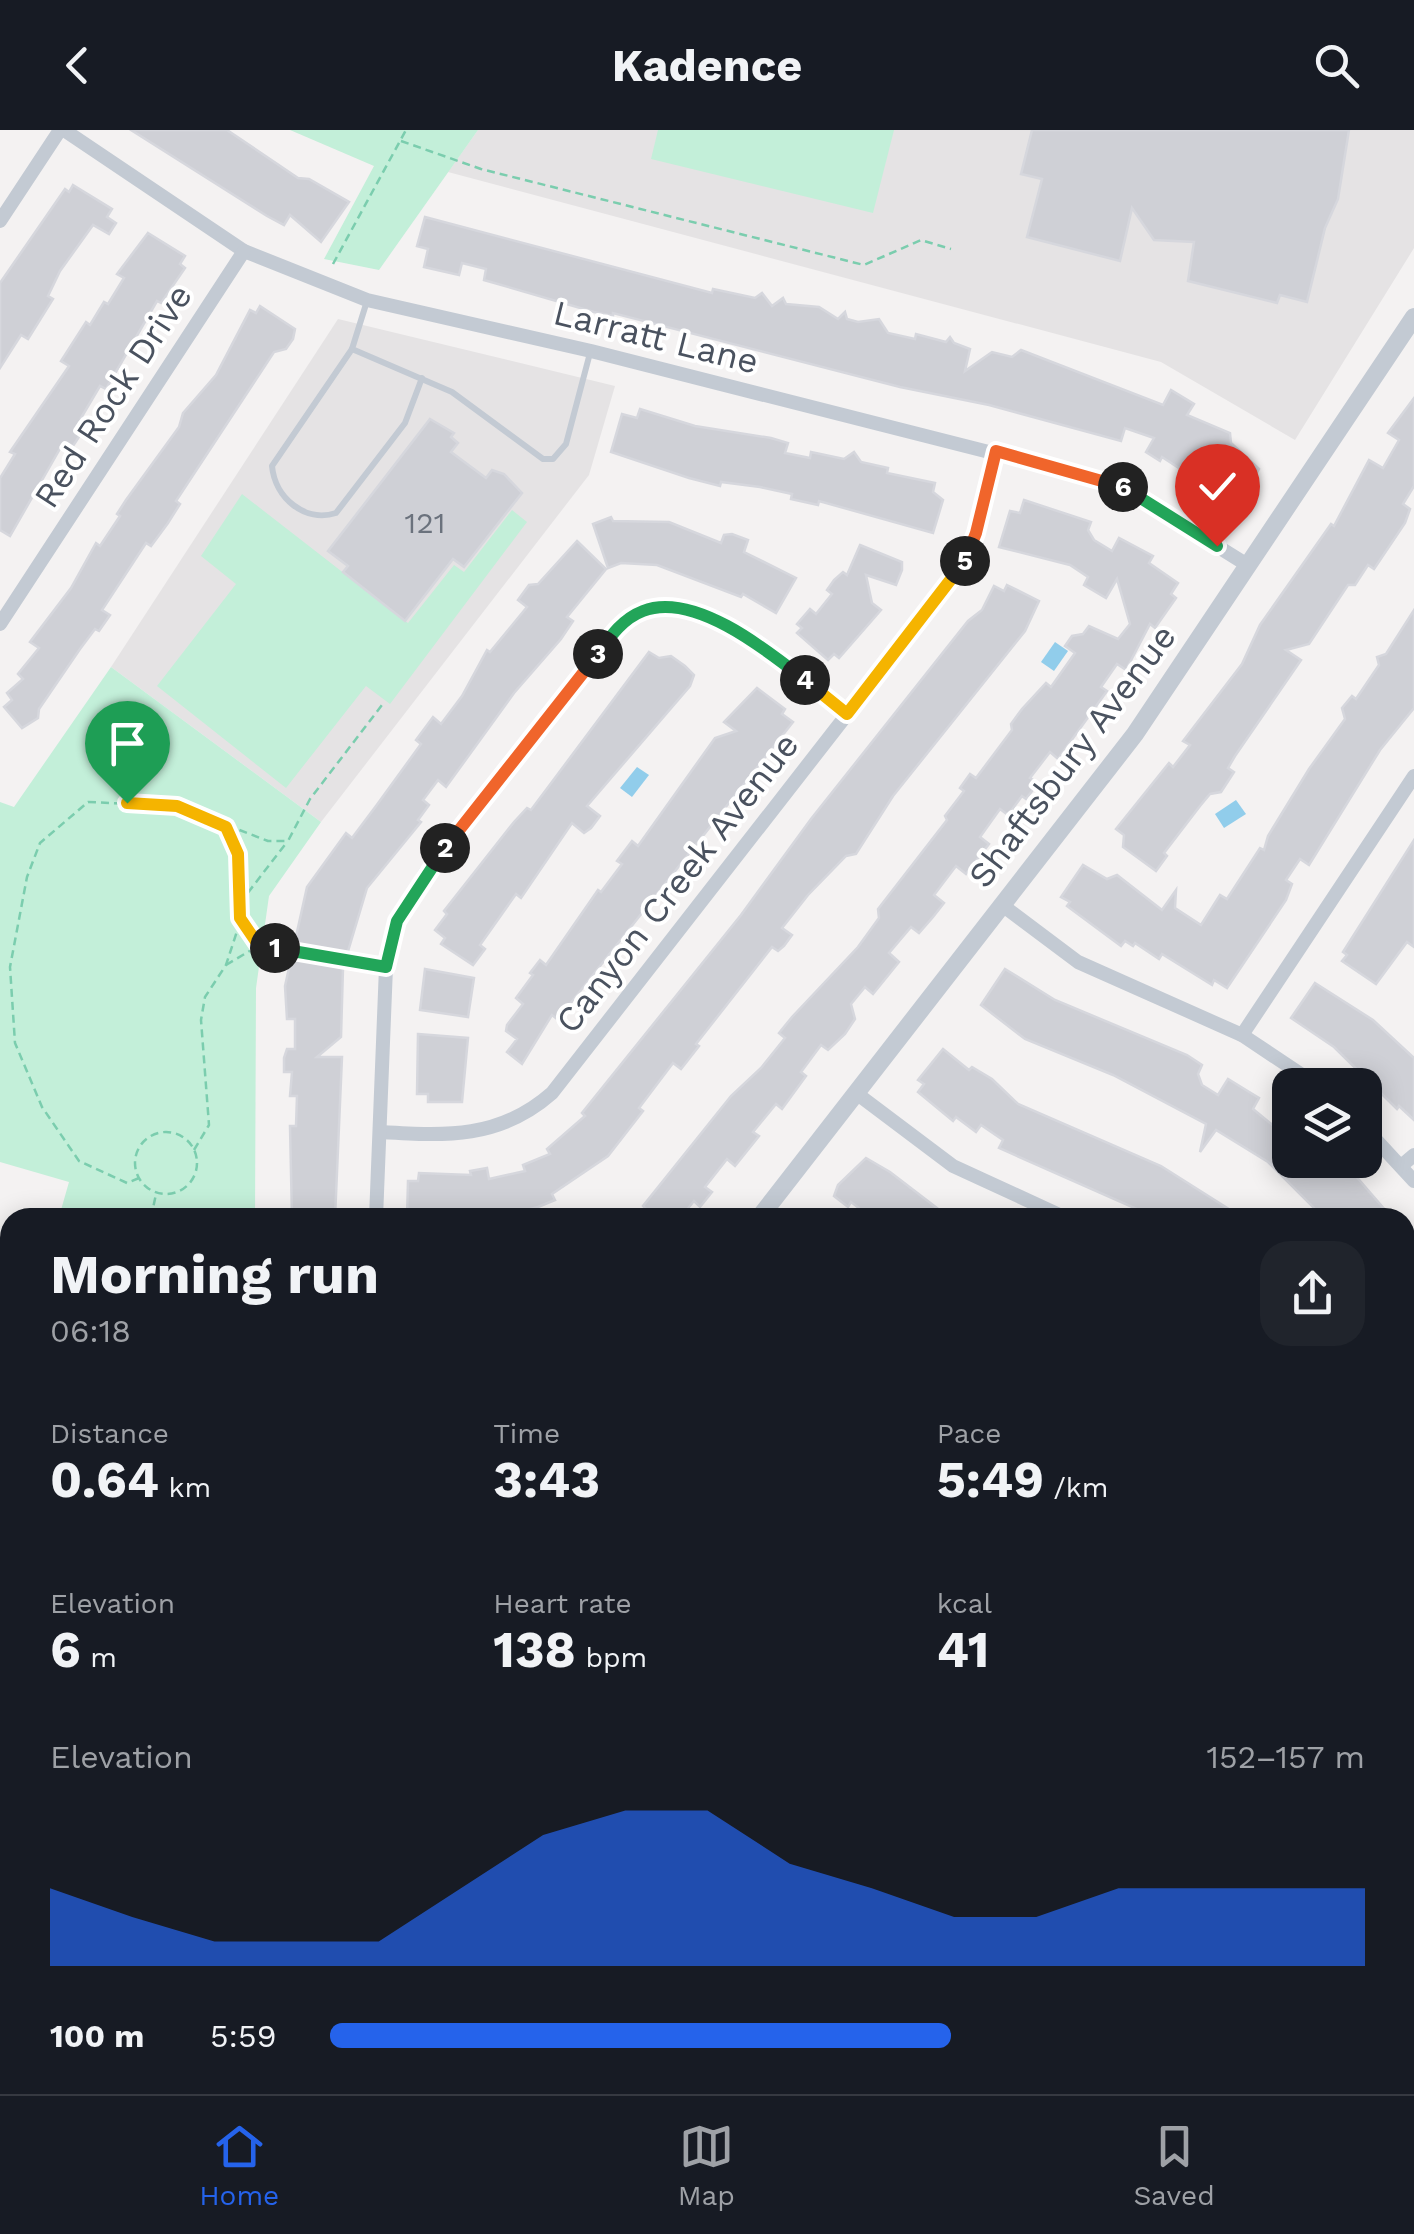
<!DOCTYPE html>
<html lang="en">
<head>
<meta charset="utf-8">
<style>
	:root { --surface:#171b24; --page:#20242c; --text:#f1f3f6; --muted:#9ea1a6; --line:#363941; --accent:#2563eb }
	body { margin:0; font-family:"Work Sans",sans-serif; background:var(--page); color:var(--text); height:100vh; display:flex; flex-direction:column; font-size:38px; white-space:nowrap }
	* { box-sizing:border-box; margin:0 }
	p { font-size:32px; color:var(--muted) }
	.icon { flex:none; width:55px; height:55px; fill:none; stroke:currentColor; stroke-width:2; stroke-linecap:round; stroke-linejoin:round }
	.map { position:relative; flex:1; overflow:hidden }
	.panel { position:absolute; left:0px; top:1078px; width:1415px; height:888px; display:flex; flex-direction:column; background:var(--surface); border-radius:30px 30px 0 0; box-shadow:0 5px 25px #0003 }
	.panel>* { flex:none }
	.fabs { position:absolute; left:1272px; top:938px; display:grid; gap:20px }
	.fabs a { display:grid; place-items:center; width:110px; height:110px; border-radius:20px; background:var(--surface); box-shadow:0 5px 25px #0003; font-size:50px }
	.pin { position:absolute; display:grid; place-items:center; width:85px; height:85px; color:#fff; margin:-102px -42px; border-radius:50% 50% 50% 0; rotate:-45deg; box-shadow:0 0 10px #0007 }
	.pin .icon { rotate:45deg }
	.km { position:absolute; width:50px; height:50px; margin:-25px; border-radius:50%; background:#222; color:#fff; font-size:28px; line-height:50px; text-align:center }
	.round { display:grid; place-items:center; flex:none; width:105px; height:105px; border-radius:30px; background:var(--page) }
	.head { display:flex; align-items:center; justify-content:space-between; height:170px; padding:0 50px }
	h1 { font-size:55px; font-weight:700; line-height:75px }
	.figures { display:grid; grid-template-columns:repeat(3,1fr); gap:15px; height:170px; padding:10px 50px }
	.figures div { display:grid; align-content:center }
	.figures b { font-size:50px; font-weight:700 }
	.figures small { font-size:28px; font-weight:400 }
	.figures p { font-size:28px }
	.chart { height:280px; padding:20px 50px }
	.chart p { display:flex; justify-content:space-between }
	.chart svg { width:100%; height:180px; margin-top:10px; fill:var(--accent); opacity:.7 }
	ul { padding:0 50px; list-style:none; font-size:32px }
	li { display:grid; grid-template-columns:160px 120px 1fr; align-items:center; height:75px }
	li i { height:25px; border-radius:12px; background:var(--accent) }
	header { display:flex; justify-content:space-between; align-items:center; height:130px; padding:0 50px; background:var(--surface); font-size:45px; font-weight:700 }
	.tabs { display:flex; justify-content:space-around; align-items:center; height:140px; border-top:2px solid var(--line); background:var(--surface); font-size:28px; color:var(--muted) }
	.tabs a { display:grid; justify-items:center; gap:5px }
	.tabs .on { color:var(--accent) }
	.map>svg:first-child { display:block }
	.education { fill:#e5e3e4 }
	.green { fill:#c3efd9 }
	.water { fill:#91cdeb }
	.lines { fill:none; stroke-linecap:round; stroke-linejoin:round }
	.stream { stroke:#91cdeb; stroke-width:5 }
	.building { fill:#cfd0d6; stroke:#d6d7dd; stroke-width:2.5 }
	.path { stroke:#7bcdae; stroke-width:2.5; stroke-dasharray:8 5; stroke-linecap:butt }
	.service { stroke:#c3cad3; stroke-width:6 }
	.minor { stroke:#c3cad3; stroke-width:14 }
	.tertiary { stroke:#c3cad3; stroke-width:18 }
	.split-1-casing { stroke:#fff; stroke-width:20 }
	.split-2-casing { stroke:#fff; stroke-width:20 }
	.split-3-casing { stroke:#fff; stroke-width:20 }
	.split-4-casing { stroke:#fff; stroke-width:20 }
	.split-5-casing { stroke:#fff; stroke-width:20 }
	.split-6-casing { stroke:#fff; stroke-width:20 }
	.split-7-casing { stroke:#fff; stroke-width:20 }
	.split-1 { stroke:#f5b400; stroke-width:12 }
	.split-2 { stroke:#22a559; stroke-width:12 }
	.split-3 { stroke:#f0652b; stroke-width:12 }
	.split-4 { stroke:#22a559; stroke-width:12 }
	.split-5 { stroke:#f5b400; stroke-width:12 }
	.split-6 { stroke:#f0652b; stroke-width:12 }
	.split-7 { stroke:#22a559; stroke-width:12 }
	.labels { text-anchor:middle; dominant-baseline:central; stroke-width:8; stroke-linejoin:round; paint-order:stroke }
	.number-label { font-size:30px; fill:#6b727d }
	.street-label { font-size:35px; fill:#4a525f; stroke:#fff }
</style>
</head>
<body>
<header><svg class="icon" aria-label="back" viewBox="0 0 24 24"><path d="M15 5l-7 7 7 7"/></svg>Kadence<svg class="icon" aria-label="search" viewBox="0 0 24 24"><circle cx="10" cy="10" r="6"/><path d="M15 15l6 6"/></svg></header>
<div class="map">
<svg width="1414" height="1964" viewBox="0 0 1414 1964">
	<rect width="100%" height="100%" fill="#f4f2f2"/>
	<g class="education">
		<path d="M478 0H1414V118L1295 310 1161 232 448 42Z"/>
		<path d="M338 189 615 256 589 345 321 692 111 537Z"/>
	</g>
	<g class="green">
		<path d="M290 0H478L379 140 324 129 374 36Z"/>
		<path d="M658 0H894L873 83 651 29Z"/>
		<path d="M242 364 408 493 454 435 464 442 512 380 527 392 390 574 366 556 286 658 157 556 236 454 201 426Z"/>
		<path d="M111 537 321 692 269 766 256 858 255 1087H59L69 1052 0 1032V672L14 677Z"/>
		<path d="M1414 1512V1897L1405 1901V1520Z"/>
		<path d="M10 1912V1955H1249L1223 1964H0V1926Z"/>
	</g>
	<g class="water">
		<path d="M1055 512 1068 521 1054 541 1041 532Z"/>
		<path d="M637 637 649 645 632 667 620 658Z"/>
		<path d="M1236 670 1246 684 1224 698 1215 684Z"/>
	</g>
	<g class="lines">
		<g class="stream">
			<path d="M1405 1694 1414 1679"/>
			<path d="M173 1955H184"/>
			<path d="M412 1955 432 1964"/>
			<path d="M593 1955 596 1964"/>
			<path d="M164 1964 165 1955"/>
		</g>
	</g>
	<g class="building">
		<path d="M131 0H227L298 48 309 49 349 72 321 112 290 85 284 95 267 86Z"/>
		<path d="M1032 0H1349L1338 69 1325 98 1307 172 1280 165 1277 173 1188 151 1194 112 1154 110 1132 78 1120 131 1027 107 1042 49 1021 44Z"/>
		<path d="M73 55 112 79 107 87 116 93 109 104 93 95 60 141 48 166 53 169 28 209 21 205 0 238V153L65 59 69 62Z"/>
		<path d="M425 87 712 163 713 159 755 168 762 163 772 176 783 168 786 174 819 177 838 189 845 182 847 189 858 192 879 189 888 203 915 209 916 204 946 212 950 207 954 213 970 219 965 241 992 222 1012 227 1021 220 1163 275 1171 260 1194 274 1187 285 1230 303 1231 313 1259 339 1240 370 1232 365 1229 371 1162 327 1160 331 1146 322 1154 308 1125 298 1121 311 989 275 900 257 613 183V186L594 182 484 150 486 139 462 133 459 145 424 137 428 119 417 116Z"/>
		<path d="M148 103 185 126 180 134 185 138 161 173 157 171 106 259 100 256 81 288 88 293 69 322 61 317 10 406 0 400V348L15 324 10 322 69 236 61 231 86 192 90 195 104 172 108 174 124 148 117 144Z"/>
		<path d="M260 176 295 199 293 209 286 219 274 222 176 371 180 374 168 393 151 416 146 413 102 480 110 485 99 501 95 499 80 519 39 579 38 588 22 598 4 577 12 570 7 563 23 549 18 544 39 518 30 512 71 458 96 413 100 416 120 386 117 384 126 370 179 297 183 283 216 245 250 180 256 183Z"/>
		<path d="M1414 268V356L1403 374 1410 379 1405 393 1374 439 1368 435 1355 455H1348L1309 514 1286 520 1301 530 1235 626 1228 638 1234 642 1221 662 1210 664 1200 676 1164 723 1167 726 1156 741 1123 717 1124 705 1116 699 1169 633 1173 637 1190 615 1183 611 1242 534 1260 495 1331 394 1334 396 1369 330 1383 338 1399 310 1388 303Z"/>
		<path d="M640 279 695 296 771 308 788 313 785 323 810 328 811 322 844 329 854 322 861 332 888 338 887 343 935 353 933 362 943 370 933 403 819 371 818 375 791 369 792 364 760 357 721 352 720 356 689 348 611 322 622 284 637 288Z"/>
		<path d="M430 289 454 303 451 307 458 313 451 322 486 348 492 340 504 344 522 363 464 437 453 429 405 491 343 442 348 436 328 421Z"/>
		<path d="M1024 370 1091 392 1088 400 1094 410 1112 421 1119 408 1153 426 1149 433 1178 453 1171 464 1176 468 1155 498 1150 494 1126 540 1117 534 1101 557 1107 561 1058 629 1050 622 1030 648 1038 653 1026 669 1022 666 1008 685 1000 679 980 707 989 714 966 744 956 736 934 765 944 773 933 787 919 803 911 797 889 823 899 832 873 864 865 857 851 874 855 889 845 904 828 920 821 915 801 942 806 946 782 979 776 974 753 1002 759 1006 735 1036 727 1029 705 1057 712 1062 700 1077 694 1071 680 1088H635L646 1079 643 1076 731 966 761 938 785 908 779 903 792 887 858 817 879 788 878 779 947 690 945 686 964 661 960 658 970 644 976 648 1012 600 1011 594 1022 579 1046 553 1051 557 1075 523 1065 516 1072 506 1083 504 1089 496 1118 509 1130 494 1117 449 1106 468 1084 455 1088 447 1070 435 999 417 1010 381 1020 383Z"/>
		<path d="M611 387 613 391 669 392 721 413 724 405 732 404 748 410 744 422 796 448 776 483 743 464 741 467 657 435 621 433 608 438 593 394Z"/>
		<path d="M577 411 606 439 567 487 573 491 561 509 514 563 446 657 438 650 423 670 429 675 418 690 421 692 367 758 343 838 341 907 317 927H342L335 1088H292L290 996H296L297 966H290L292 942H284V928L287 919H295V889H287L285 856 307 757 346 703 352 708 376 676 421 614 416 610 433 587 441 594 462 566 487 520 490 522 527 477 518 470 529 455 538 454Z"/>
		<path d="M860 415 902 432V440L896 455 866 445 872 473 881 480 839 528 834 524 828 530 797 503 802 498 797 494 810 479 816 484 832 464 827 460 834 450 843 442 847 445Z"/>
		<path d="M1007 455 1039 471 1025 501 893 666 856 724 846 726 808 765 782 798 792 805 784 816 778 821 772 817 696 914 699 916 681 939 673 933 639 978 643 981 608 1026 552 1064 555 1070 538 1077 496 1088H407L408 1051H418L419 1043 471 1045 470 1041 487 1038 489 1049 525 1041 523 1035 550 1024 547 1019 585 986 582 983 741 785 811 689 968 491 982 480 994 456 1004 461Z"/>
		<path d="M1414 480V578L1380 620 1309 735 1300 729 1286 750 1292 754 1286 770 1227 858 1214 850 1212 855 1162 824 1159 829 1135 813 1133 816 1125 811 1121 816 1067 776 1070 772 1061 767 1083 735 1107 749 1117 745 1162 780 1176 760 1175 778 1201 795 1220 765 1227 769 1260 718 1264 720 1268 706 1309 639 1345 589 1342 578 1352 566 1356 569 1379 535 1377 527 1386 524Z"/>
		<path d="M649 522 659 528 671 526 685 536 694 545 690 556 587 676 600 686 591 698 584 703 572 693 521 768 516 764 480 815 485 819 473 835 441 814 445 808 435 800 447 784 444 781 514 692 527 678 531 680Z"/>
		<path d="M757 558 785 579 782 584 793 592 570 874 557 889 552 885 522 934 507 922 517 909 506 901 507 895 523 874 516 868 533 845 530 843 540 830 546 835 598 760 601 762 622 734 617 731 632 711 638 716 715 608 736 601 724 592Z"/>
		<path d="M1414 710V817L1407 812 1376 854 1342 831 1347 825 1343 822Z"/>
		<path d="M425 839 474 848 468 887 420 880Z"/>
		<path d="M1005 839 1055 870 1187 925 1202 935 1198 944 1202 955 1218 965 1228 949 1246 960 1259 968 1253 979 1275 997 1290 974V1030H1342L1392 1088H1324L1268 1032 1216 1000 1200 1022 1206 994 1113 945 1025 909 981 875Z"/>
		<path d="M1315 853 1373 890 1414 928V990L1399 976 1397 979 1334 917 1291 888Z"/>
		<path d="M418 904 468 908 462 972H428V964H417Z"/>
		<path d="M943 919 969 940 972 937 992 949 1018 974 1161 1036 1243 1088H1157L999 1018 1003 1010 981 995 976 1002 956 987 953 991 918 962 924 954 918 950Z"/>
		<path d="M866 1028 890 1042 950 1088H872L851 1072 848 1077 834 1066 838 1055Z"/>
	</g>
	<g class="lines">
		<g class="path">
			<path d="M401 11 481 39 864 135 921 110 951 119"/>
			<path d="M333 134 406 0"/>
			<path d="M240 773 287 712"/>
			<path d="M241 790 259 816 368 834"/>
			<path d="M226 835 258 816"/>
			<circle cx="166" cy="1033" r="31"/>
			<path d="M194 1020 209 995 201 890 205 867 226 835 241 789 238 724 226 698"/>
			<path d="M139 1048 127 1053 79 1031 42 977 15 913 10 837 27 747 40 713 88 672 177 676 268 711H288L310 669 382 575"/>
			<path d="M151 1088 156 1064"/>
			<path d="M1405 1784 1414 1774"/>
			<path d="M464 1964 469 1955"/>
			<path d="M760 1964 799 1959 855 1964"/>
			<path d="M945 1964 978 1955"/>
		</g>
		<g class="service">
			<path d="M367 171 352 219 452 262 543 329H553L566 314 590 223"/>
			<path d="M352 219 272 336C275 368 305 393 336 383L405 293 422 248"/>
		</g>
		<g class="minor">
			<path d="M64 0 244 121 367 170 591 221 1119 355 1249 436"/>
			<path d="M0 91 60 0"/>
			<path d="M0 494 244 121"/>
			<path d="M1002 775 1078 832 1242 905 1317 955"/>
			<path d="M1242 905 1414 646"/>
			<path d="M856 963 953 1036 1066 1088"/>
			<path d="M1365 998 1414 1051"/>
			<path d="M381 1002C446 1006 500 1009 552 963L958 442 976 403 996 321"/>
			<path d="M1401 1036 1414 1025"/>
			<path d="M376 1088 386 837 397 791 425 743 614 501C624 493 634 483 646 480 707 462 802 547 847 584"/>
		</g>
		<g class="tertiary">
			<path d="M759 1088 1135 604 1414 187"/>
			<path d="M0 1169 10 1171"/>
			<path d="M0 1614 10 1598"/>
		</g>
	</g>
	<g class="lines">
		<defs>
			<path id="split-1" d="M127 673 177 676 226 697 238 724 240 788 259 816 275 818"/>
			<path id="split-2" d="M275 818 386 837 397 791 445 718"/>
			<path id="split-3" d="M445 718 598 524"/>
			<path id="split-4" d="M598 524C610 507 622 489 643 481 694 461 768 521 805 550"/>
			<path id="split-5" d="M805 550 847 584 965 431"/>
			<path id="split-6" d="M965 431 976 403 996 321 1123 357"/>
			<path id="split-7" d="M1123 357 1217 416"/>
		</defs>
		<use href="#split-1" class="split-1-casing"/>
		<use href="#split-2" class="split-2-casing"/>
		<use href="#split-3" class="split-3-casing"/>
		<use href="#split-4" class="split-4-casing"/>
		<use href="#split-5" class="split-5-casing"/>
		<use href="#split-6" class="split-6-casing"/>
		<use href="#split-7" class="split-7-casing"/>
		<use href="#split-1" class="split-1"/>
		<use href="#split-2" class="split-2"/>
		<use href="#split-3" class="split-3"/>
		<use href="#split-4" class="split-4"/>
		<use href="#split-5" class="split-5"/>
		<use href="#split-6" class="split-6"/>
		<use href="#split-7" class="split-7"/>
	</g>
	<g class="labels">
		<g class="number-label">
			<text x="425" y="392">121</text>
		</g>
		<g class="street-label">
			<text transform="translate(656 207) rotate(14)">Larratt Lane</text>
			<text transform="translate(113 266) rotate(-57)">Red Rock Drive</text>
			<text transform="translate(1072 626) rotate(-53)">Shaftsbury Avenue</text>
			<text transform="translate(677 753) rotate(-52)">Canyon Creek Avenue</text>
		</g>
	</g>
</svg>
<div class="fabs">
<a><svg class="icon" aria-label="layers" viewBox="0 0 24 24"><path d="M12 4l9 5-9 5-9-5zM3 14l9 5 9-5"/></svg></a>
</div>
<div class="pin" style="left:127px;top:673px;background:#1e9e55"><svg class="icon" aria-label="arrive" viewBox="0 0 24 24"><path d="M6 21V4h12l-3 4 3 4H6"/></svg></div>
<div class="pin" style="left:1217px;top:416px;background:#d93025"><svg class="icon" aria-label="check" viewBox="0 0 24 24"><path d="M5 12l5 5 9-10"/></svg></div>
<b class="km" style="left:275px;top:818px">1</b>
<b class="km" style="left:445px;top:718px">2</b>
<b class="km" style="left:598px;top:524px">3</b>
<b class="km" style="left:805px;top:550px">4</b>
<b class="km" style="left:965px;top:431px">5</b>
<b class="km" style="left:1123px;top:357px">6</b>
<section class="panel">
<div class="head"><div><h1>Morning run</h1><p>06:18</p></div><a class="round"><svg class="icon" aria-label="share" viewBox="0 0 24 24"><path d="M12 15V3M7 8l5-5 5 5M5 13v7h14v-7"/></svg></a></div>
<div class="figures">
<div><p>Distance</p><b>0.64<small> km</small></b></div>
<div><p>Time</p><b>3:43</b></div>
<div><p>Pace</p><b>5:49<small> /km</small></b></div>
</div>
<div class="figures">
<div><p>Elevation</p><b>6<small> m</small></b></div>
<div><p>Heart rate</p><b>138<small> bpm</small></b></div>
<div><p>kcal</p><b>41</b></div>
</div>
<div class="chart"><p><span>Elevation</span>152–157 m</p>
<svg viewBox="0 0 160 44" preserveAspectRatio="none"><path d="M0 44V25L10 32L20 38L30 38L40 38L50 25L60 12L70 6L80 6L90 19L100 25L110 32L120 32L130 25L140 25L150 25L160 25V44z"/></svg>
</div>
<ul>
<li><b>100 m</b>5:59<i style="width:60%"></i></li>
</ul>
</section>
</div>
<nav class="tabs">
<a class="on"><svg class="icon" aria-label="home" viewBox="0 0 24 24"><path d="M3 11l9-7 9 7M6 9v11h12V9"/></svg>Home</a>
<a><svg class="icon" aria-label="map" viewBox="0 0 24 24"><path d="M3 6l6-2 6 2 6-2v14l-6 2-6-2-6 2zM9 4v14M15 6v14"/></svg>Map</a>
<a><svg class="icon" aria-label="saved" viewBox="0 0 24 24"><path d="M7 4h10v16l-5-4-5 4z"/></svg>Saved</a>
</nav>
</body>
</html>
